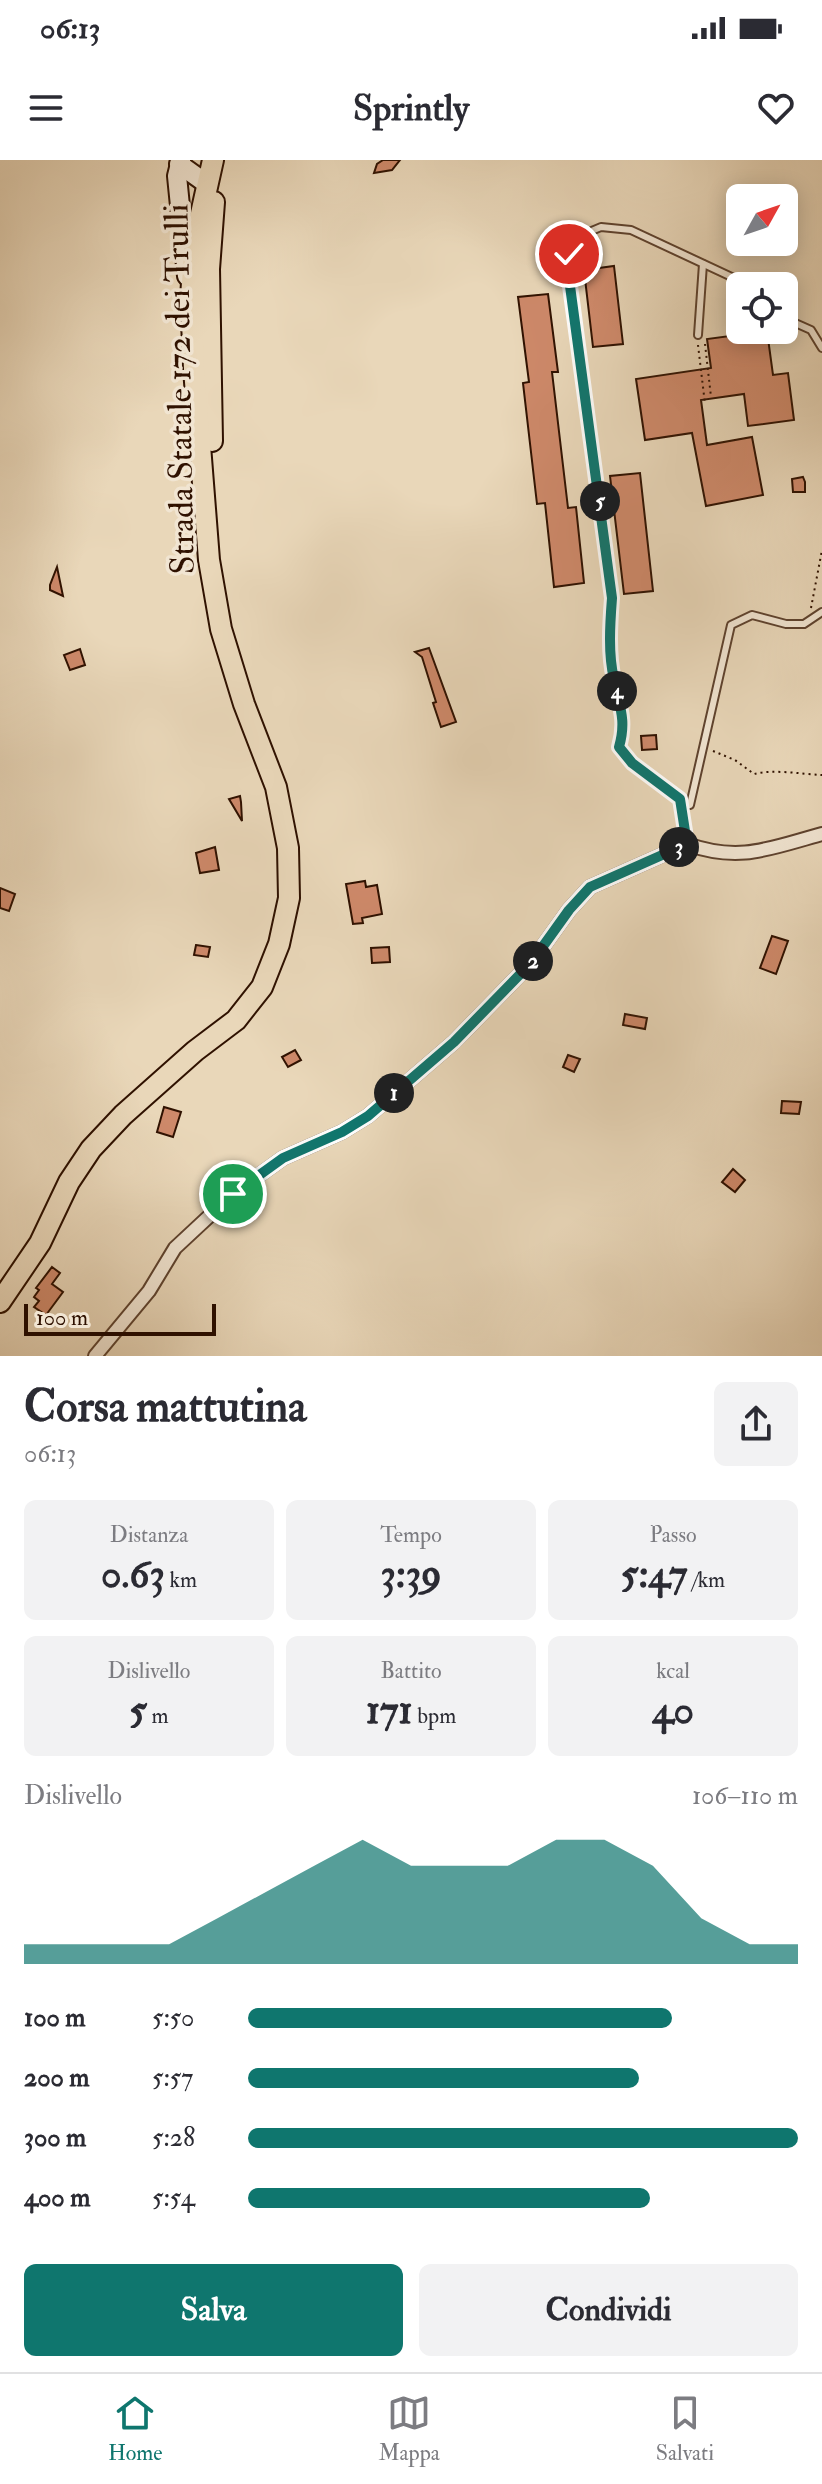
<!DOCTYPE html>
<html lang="it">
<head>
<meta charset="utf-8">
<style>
	:root { --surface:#fff; --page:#f2f2f3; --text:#2b2b33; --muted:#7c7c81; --line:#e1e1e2; --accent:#0f766e }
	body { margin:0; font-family:"IM FELL Double Pica",serif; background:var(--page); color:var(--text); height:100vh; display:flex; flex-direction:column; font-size:30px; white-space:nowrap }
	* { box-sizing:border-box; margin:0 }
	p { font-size:26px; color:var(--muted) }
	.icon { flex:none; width:44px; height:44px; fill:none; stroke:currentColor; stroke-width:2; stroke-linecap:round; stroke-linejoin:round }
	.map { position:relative; height:1196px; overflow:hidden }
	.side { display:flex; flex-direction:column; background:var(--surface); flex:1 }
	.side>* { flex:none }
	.needle { width:52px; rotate:50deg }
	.fabs { position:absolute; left:726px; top:24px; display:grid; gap:16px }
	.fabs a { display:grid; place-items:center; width:72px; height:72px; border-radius:12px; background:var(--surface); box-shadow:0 4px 20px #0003; font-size:40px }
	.scale { position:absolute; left:24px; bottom:20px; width:192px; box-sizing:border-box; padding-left:8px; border:4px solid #2f1100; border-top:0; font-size:22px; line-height:28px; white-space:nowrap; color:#2f1100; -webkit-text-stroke:6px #f1e5d2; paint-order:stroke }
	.pin { position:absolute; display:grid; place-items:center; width:68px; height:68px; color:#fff; margin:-34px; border:4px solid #fff; border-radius:50%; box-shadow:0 2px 8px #0007 }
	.km { position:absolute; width:40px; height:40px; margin:-20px; border-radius:50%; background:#222; color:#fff; font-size:22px; line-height:40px; text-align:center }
	.round { display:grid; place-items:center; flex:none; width:84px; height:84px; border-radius:12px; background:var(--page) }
	.overview { display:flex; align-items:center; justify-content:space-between; height:136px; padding:0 24px }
	h1 { font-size:44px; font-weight:700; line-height:60px }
	.stats { display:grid; grid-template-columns:repeat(3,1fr); gap:12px; height:136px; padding:8px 24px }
	.stats div { display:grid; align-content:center; border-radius:12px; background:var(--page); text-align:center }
	.stats b { font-size:40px; font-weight:700 }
	.stats small { font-size:22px; font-weight:400 }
	.stats p { font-size:22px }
	.chart { height:224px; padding:16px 24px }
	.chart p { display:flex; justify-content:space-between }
	.chart svg { width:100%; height:144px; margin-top:8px; fill:var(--accent); opacity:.7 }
	.action { display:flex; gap:16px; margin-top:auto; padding:16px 24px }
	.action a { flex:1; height:92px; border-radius:12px; background:var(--accent); color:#fff; font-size:32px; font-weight:700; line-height:92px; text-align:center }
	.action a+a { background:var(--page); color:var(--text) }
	ul { padding:0 24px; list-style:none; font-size:26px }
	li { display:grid; grid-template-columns:128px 96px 1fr; align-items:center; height:60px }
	li i { height:20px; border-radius:10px; background:var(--accent) }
	.status { display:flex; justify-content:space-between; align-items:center; height:56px; padding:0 40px; background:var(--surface); direction:ltr }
	.status svg { height:22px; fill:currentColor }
	header { display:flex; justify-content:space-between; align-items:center; height:104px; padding:0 24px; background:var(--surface); font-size:36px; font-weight:700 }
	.tab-bar { display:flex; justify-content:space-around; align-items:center; height:112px; border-top:2px solid var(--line); background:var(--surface); font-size:22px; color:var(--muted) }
	.tab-bar a { display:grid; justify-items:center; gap:4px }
	.tab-bar .active { color:var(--accent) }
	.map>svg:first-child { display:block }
	.building { fill:#ce896a; stroke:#2f1100; stroke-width:2 }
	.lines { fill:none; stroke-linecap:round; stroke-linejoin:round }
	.lane-casing { stroke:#5e422e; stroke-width:10 }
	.street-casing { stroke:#5e422e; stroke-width:16 }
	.secondary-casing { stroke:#2f1100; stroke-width:22 }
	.primary-casing { stroke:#2f1100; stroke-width:24 }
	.path { stroke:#2f1100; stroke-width:2; stroke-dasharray:2 4; stroke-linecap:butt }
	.lane { stroke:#f1e5d2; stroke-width:6 }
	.street { stroke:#f1e5d2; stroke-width:12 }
	.secondary { stroke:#f1e5d2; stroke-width:18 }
	.primary { stroke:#e9d7b9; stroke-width:20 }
	.route-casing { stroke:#fff; stroke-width:16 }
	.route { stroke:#0f766e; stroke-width:10 }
	.labels { text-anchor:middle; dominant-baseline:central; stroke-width:7; stroke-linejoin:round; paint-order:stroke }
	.street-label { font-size:34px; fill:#2f1100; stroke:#f1e5d2 }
</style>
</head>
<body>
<div class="status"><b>06:13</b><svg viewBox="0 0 49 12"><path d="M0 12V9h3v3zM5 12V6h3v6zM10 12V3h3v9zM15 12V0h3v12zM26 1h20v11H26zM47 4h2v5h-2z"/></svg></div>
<header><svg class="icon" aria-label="menu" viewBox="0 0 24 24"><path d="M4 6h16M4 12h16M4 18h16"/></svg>Sprintly<svg class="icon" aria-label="heart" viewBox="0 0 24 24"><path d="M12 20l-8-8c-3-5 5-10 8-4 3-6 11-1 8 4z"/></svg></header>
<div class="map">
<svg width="822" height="1196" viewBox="0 0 822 1196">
	<rect width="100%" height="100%" fill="#e9d7b9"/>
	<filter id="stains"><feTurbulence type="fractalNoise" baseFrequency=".0025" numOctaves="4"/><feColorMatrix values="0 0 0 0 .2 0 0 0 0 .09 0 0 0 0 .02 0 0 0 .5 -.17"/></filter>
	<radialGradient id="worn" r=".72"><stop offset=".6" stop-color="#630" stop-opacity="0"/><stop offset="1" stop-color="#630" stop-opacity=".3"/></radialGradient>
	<g class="building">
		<path d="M383 0H400L392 10 374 13 377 4Z"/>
		<path d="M614 106 623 184 593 187 584 110Z"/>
		<path d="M548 134 558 212H552L568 348 576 347 584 423 554 427 545 343 537 344 523 223 529 222 518 137Z"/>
		<path d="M767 171 773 215 788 213 794 260 748 266 744 234 701 240 707 285 752 277 763 335 706 346 692 273 645 280 636 219 711 208 707 179Z"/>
		<path d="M640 313 653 431 624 434 610 316Z"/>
		<path d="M803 317 805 322V332H793L792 319Z"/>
		<path d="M57 407 63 436 50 430V425Z"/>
		<path d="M429 488 456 562 441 567 433 543 436 542 422 497 415 492Z"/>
		<path d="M80 489 85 505 70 510 64 495Z"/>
		<path d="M656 575 657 589 642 590 641 576Z"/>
		<path d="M240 636 241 642 242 661 229 639Z"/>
		<path d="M215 687 219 710 200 713 196 693Z"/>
		<path d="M365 721 366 727 377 725 382 754 362 758 363 763 353 764 346 724Z"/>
		<path d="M0 728 15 734 9 751 0 748Z"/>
		<path d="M772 776 788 781 776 814 760 808Z"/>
		<path d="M196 785 210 787 208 797 194 795Z"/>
		<path d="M389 787 390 802 372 803 371 788Z"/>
		<path d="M625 854 647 858 645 869 623 865Z"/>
		<path d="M295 890 301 900 288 907 282 897Z"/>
		<path d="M568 895 580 899 574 912 563 907Z"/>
		<path d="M782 941 801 942 799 954 781 953Z"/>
		<path d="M164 947 181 952 173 977 157 972Z"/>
		<path d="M733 1009 745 1020 735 1032 722 1022Z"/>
		<path d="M52 1107 60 1113 52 1124 63 1132 46 1155 34 1147 39 1141 34 1137 39 1130 36 1128Z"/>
	</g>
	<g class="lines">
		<defs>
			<g id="lane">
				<path d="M784 158 811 170 822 188"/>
				<path d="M698 175 703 104"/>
				<path d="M682 646 690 645 731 465 752 455 786 464H804L822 452"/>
				<path d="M687 684 685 656 680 639 632 603 619 587C627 559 619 546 614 519 608 494 610 464 612 438L570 126 569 94 582 75 601 67 631 70 736 119 742 126"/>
			</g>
			<path id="street" d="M95 1196 149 1131 175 1088 233 1034 283 998 342 972 368 956 454 882 531 803 569 750 590 727 687 684C740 703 770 688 822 674"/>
			<g id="secondary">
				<path d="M181 0 177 16 187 116"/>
				<path d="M179 4 207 24"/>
			</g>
			<g id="primary">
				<path d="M212 281 209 109 214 42"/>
				<path d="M0 1142 40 1083 69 1022 91 989 123 955 195 891 236 860 262 827 279 784 289 738 288 688 276 627 244 544 221 469 209 400 194 209 191 137 195 81 213 0"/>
			</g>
		</defs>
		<use href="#lane" class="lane-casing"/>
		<use href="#street" class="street-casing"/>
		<use href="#secondary" class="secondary-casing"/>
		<use href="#primary" class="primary-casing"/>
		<g class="path">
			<path d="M705 184 711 237"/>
			<path d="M698 185 705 244"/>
			<path d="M811 448 822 390"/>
			<path d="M713 591 735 600 754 614C773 609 801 614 822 615"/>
		</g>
		<use href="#lane" class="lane"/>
		<use href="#street" class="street"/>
		<use href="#secondary" class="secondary"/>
		<use href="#primary" class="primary"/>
	</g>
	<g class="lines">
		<defs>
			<path id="route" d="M233 1034 283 998 342 972 368 956 454 882 531 803 569 750 590 727 687 684 680 639 632 603 619 587C627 559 619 546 614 519 608 494 610 464 612 438L570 126 569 94"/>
		</defs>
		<use href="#route" class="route-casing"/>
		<use href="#route" class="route"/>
	</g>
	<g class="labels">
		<g class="street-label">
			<text transform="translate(180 229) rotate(-91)">Strada Statale 172 dei Trulli</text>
		</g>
	</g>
	<rect width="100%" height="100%" filter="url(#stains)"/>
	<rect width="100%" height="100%" fill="url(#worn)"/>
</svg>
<div class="fabs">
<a><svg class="needle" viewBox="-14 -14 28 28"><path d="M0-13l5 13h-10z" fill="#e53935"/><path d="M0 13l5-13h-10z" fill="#7c7c81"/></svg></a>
<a><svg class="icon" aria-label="locate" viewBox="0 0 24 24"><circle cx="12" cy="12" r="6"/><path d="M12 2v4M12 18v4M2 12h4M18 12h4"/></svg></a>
</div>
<div class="scale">100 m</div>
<div class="pin" style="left:233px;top:1034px;background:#1e9e55"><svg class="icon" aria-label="arrive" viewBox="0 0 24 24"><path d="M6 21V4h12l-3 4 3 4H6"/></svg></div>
<div class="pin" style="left:569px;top:94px;background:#d93025"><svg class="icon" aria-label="check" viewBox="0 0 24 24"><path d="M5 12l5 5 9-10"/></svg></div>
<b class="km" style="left:394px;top:933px">1</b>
<b class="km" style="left:533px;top:801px">2</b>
<b class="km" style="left:679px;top:687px">3</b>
<b class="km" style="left:617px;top:531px">4</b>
<b class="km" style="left:600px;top:341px">5</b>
</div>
<section class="side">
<div class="overview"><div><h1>Corsa mattutina</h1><p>06:13</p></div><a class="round"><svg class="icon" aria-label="share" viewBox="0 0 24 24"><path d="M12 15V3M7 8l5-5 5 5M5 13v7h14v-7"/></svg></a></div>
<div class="stats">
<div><p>Distanza</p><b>0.63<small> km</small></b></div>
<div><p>Tempo</p><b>3:39</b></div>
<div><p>Passo</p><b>5:47<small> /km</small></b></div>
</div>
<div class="stats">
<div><p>Dislivello</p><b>5<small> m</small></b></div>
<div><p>Battito</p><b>171<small> bpm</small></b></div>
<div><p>kcal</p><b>40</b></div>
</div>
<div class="chart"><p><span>Dislivello</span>106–110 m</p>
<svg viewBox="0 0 160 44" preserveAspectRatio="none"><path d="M0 44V38L10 38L20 38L30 38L40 30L50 22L60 14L70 6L80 14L90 14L100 14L110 6L120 6L130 14L140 30L150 38L160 38V44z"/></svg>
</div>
<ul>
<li><b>100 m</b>5:50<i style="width:77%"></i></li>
<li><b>200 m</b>5:57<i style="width:71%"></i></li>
<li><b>300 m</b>5:28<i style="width:100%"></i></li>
<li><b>400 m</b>5:54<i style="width:73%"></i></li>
</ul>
<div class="action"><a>Salva</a><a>Condividi</a></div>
</section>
<nav class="tab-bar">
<a class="active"><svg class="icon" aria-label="home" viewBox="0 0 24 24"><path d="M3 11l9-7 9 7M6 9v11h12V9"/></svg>Home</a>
<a><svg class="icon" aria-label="map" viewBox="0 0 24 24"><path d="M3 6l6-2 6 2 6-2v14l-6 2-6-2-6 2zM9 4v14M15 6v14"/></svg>Mappa</a>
<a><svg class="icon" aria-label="saved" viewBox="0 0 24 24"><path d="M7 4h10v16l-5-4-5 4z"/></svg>Salvati</a>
</nav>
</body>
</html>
